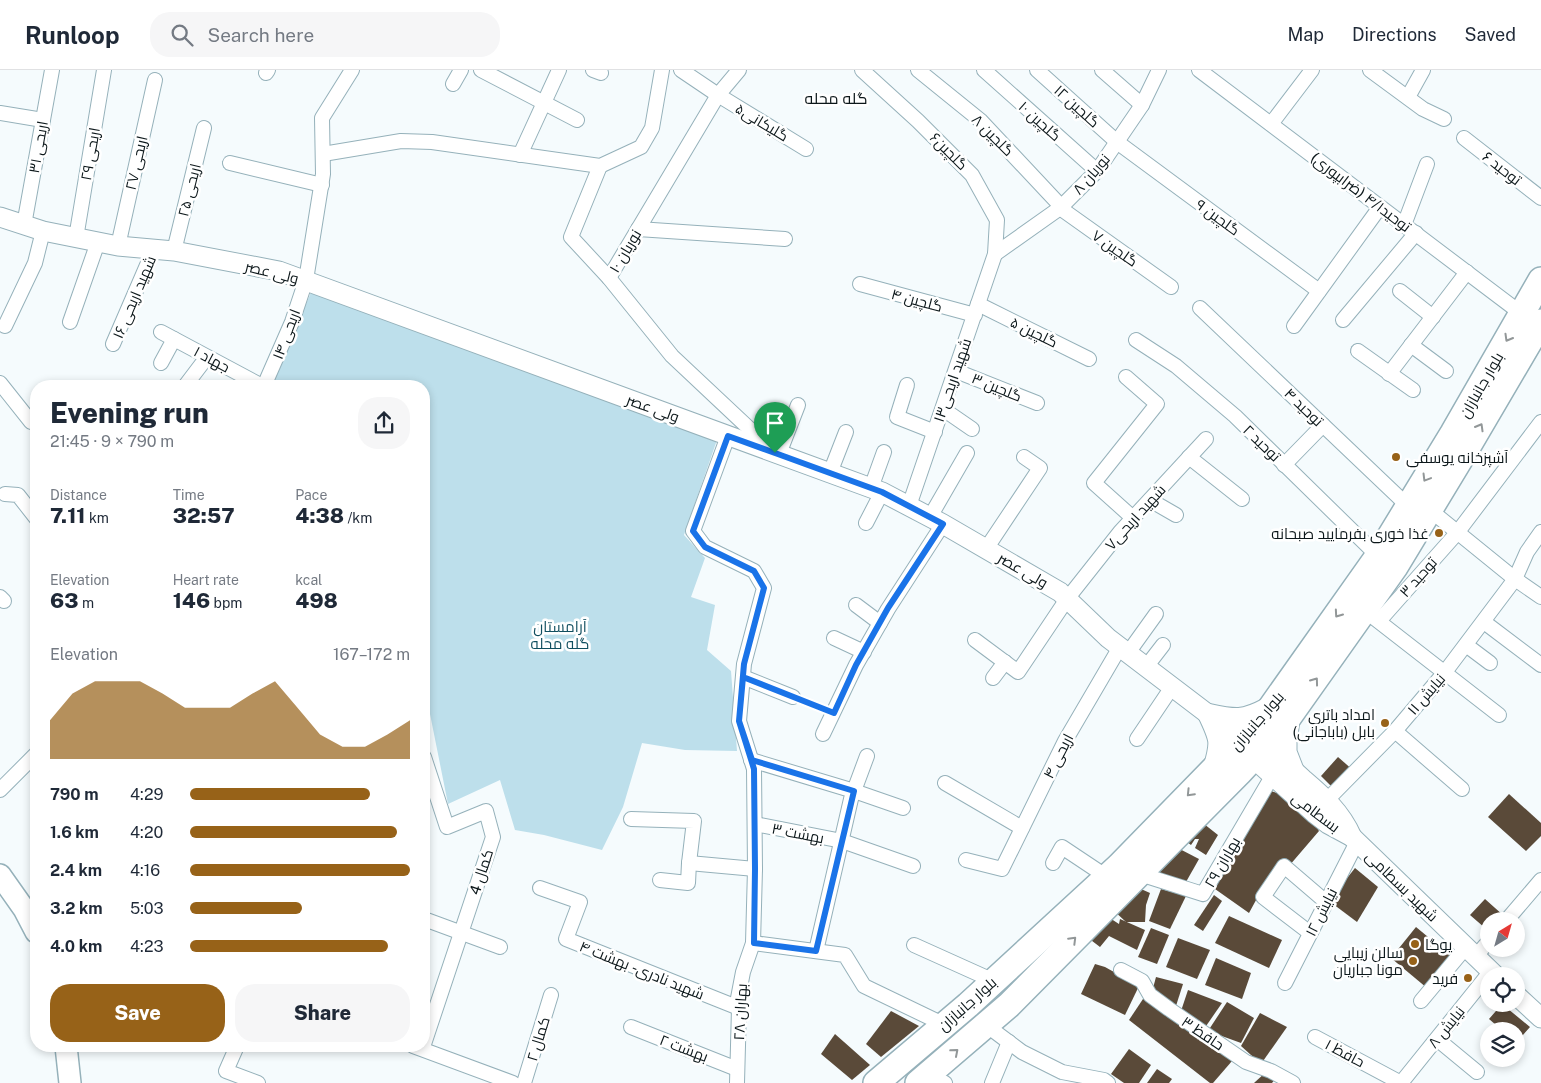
<!DOCTYPE html>
<html lang="en">
<head>
<meta charset="utf-8">
<style>
	:root { --surface:#fff; --page:#f6f6f7; --text:#1f2937; --muted:#747a83; --line:#e0e1e3; --accent:#976218 }
	body { margin:0; font-family:"Public Sans",Cairo,sans-serif; background:var(--page); color:var(--text); height:100vh; display:flex; flex-direction:column; font-size:19px; white-space:nowrap }
	* { box-sizing:border-box; margin:0 }
	p { font-size:16px; color:var(--muted) }
	.icon { flex:none; width:28px; height:28px; fill:none; stroke:currentColor; stroke-width:2; stroke-linecap:round; stroke-linejoin:round }
	.map { position:relative; flex:1; overflow:hidden }
	.details { position:absolute; left:30px; top:310px; width:400px; height:672px; display:flex; flex-direction:column; background:var(--surface); border-radius:20px; box-shadow:0 2px 8px #0003 }
	.details>* { flex:none }
	.needle { width:32px; rotate:37deg }
	.tools { position:absolute; left:1480px; top:842px; display:grid; gap:10px }
	.tools a { display:grid; place-items:center; width:45px; height:45px; border-radius:50%; background:var(--surface); box-shadow:0 2px 8px #0003; font-size:25px }
	.pin { position:absolute; display:grid; place-items:center; width:42px; height:42px; color:#fff; margin:-51px -21px; border-radius:50% 50% 50% 0; rotate:-45deg; box-shadow:0 0 5px #0007 }
	.pin .icon { rotate:45deg }
	.round { display:grid; place-items:center; flex:none; width:52px; height:52px; border-radius:20px; background:var(--page) }
	.head { display:flex; align-items:center; justify-content:space-between; height:85px; padding:0 20px }
	h1 { font-size:28px; font-weight:800; line-height:38px }
	.stats { display:grid; grid-template-columns:repeat(3,1fr); gap:8px; height:85px; padding:5px 20px }
	.stats div { display:grid; align-content:center }
	.stats b { font-size:21px; font-weight:800 }
	.stats small { font-size:14px; font-weight:400 }
	.stats p { font-size:14px }
	.chart { height:140px; padding:10px 20px }
	.chart p { display:flex; justify-content:space-between }
	.chart svg { width:100%; height:90px; margin-top:5px; fill:var(--accent); opacity:.7 }
	.action { display:flex; gap:10px; margin-top:auto; padding:10px 20px }
	.action a { flex:1; height:58px; border-radius:20px; background:var(--accent); color:#fff; font-size:20px; font-weight:800; line-height:58px; text-align:center }
	.action a+a { background:var(--page); color:var(--text) }
	ul { padding:0 20px; list-style:none; font-size:16px }
	li { display:grid; grid-template-columns:80px 60px 1fr; align-items:center; height:38px }
	li i { height:12px; border-radius:6px; background:var(--accent) }
	header { display:flex; align-items:center; gap:30px; box-sizing:border-box; height:70px; padding:0 25px; background:var(--surface); border-bottom:1px solid var(--line) }
	header strong { font-size:24px }
	nav { display:flex; gap:28px; margin-inline-start:auto; font-size:18px }
	.search { width:350px; height:45px; background:var(--page); display:flex; align-items:center; gap:12px; box-sizing:border-box; padding:0 18px; border-radius:20px; color:var(--muted); font-size:19px }
	.map>svg:first-child { display:block }
	.green { fill:#bddfeb }
	.building { fill:#5a4a39 }
	.lines { fill:none; stroke-linecap:round; stroke-linejoin:round }
	.street-casing { stroke:#95b1ba; stroke-width:16 }
	.secondary-casing { stroke:#95b1ba; stroke-width:21 }
	.primary-casing { stroke:#95b1ba; stroke-width:24 }
	.highway-casing { stroke:#95b1ba; stroke-width:28 }
	.path { stroke:#7e8689; stroke-width:2.5; stroke-dasharray:4 4; stroke-linecap:butt }
	.street { stroke:#fff; stroke-width:14 }
	.secondary { stroke:#fff; stroke-width:19 }
	.primary { stroke:#fff; stroke-width:21 }
	.highway { stroke:#fff; stroke-width:25 }
	.oneway { stroke:#929798 }
	.route-casing { stroke:#fff; stroke-width:10 }
	.route { stroke:#1a73e8; stroke-width:6 }
	.poi-dot { fill:#976218; stroke:#fff; stroke-width:2 }
	.labels { text-anchor:middle; dominant-baseline:central; stroke-width:5; stroke-linejoin:round; paint-order:stroke }
	.street-label { font-size:15px; fill:#0c171a; stroke:#fff }
	.poi-label { font-size:15px; fill:#0c171a; stroke:#fff; text-anchor:end }
	.park-label { font-size:15px; fill:#104e5f; stroke:#fff }
	.neighbourhood-label { font-size:16px; fill:#0c171a; stroke:#fff }
</style>
</head>
<body>
<header>
<strong>Runloop</strong>
<div class="search"><svg class="icon" aria-label="search" viewBox="0 0 24 24"><circle cx="10" cy="10" r="6"/><path d="M15 15l6 6"/></svg>Search here</div>
<nav><a>Map</a><a>Directions</a><a>Saved</a></nav>
</header>
<div class="map">
<svg width="1541" height="1013" viewBox="0 0 1541 1013">
	<rect width="100%" height="100%" fill="#f5fbfd"/>
	<path class="green" d="M312 220 717 370 684 465 705 488 691 527 715 535 707 580 731 601 737 681 685 680 642 673 623 737 602 780 544 765 515 760 500 710 448 734 424 614V316H271Z"/>
	<g class="building">
		<path d="M1338 687 1354 701 1340 715H1330L1321 706Z"/>
		<path d="M1271 721 1289 727 1309 746 1319 761 1289 796 1278 792 1273 799 1249 843 1215 819 1227 795 1240 776 1241 770Z"/>
		<path d="M1509 724 1541 753V766L1526 781 1488 747Z"/>
		<path d="M1199 750 1218 765 1206 785 1195 778 1199 769H1195L1191 775 1182 768Z"/>
		<path d="M1172 775 1199 789 1186 812 1154 801Z"/>
		<path d="M1355 798 1378 817 1357 852 1329 831Z"/>
		<path d="M1132 815 1150 823 1146 835 1145 852H1126L1111 838Z"/>
		<path d="M1161 819 1186 826 1170 859 1149 851Z"/>
		<path d="M1214 825 1222 831 1203 861 1194 855Z"/>
		<path d="M1485 829 1504 846 1500 851H1489V858H1485L1470 845Z"/>
		<path d="M1102 843 1119 854 1120 849 1145 860 1137 880 1109 866 1100 877 1083 864Z"/>
		<path d="M1229 846 1282 870 1269 898 1215 873Z"/>
		<path d="M1416 857 1451 886 1427 918 1391 888Z"/>
		<path d="M1151 858 1169 865 1157 894 1138 887Z"/>
		<path d="M1178 868 1210 880 1197 909 1166 897Z"/>
		<path d="M1216 888 1251 903 1242 929 1205 915Z"/>
		<path d="M1095 894 1105 897 1139 916 1125 945 1081 924Z"/>
		<path d="M1156 907 1183 914 1175 939 1152 922Z"/>
		<path d="M1188 920 1222 933 1204 959 1180 944Z"/>
		<path d="M1145 926 1232 991 1213 1013H1210L1129 950Z"/>
		<path d="M1227 932 1254 948 1241 973 1208 961Z"/>
		<path d="M1502 934 1530 957 1516 973V961H1503L1489 949Z"/>
		<path d="M891 941 919 956 881 987 866 974Z"/>
		<path d="M1260 943 1287 957 1261 994 1241 976Z"/>
		<path d="M835 964 870 995 852 1010 821 984Z"/>
		<path d="M1129 979 1151 995 1139 1013H1124L1111 1004Z"/>
		<path d="M1157 999 1172 1009 1169 1013H1147Z"/>
		<path d="M1266 1002 1276 1008 1272 1013H1254Z"/>
	</g>
	<g class="lines">
		<defs>
			<g id="street">
				<path d="M481 0 577 50"/>
				<path d="M593 0 601 3"/>
				<path d="M681 0 718 25 806 79"/>
				<path d="M862 0 918 51 972 105 997 150 995 184 909 436"/>
				<path d="M918 0 981 51 1057 132 1060 138 1171 217"/>
				<path d="M984 0 1097 101"/>
				<path d="M1037 0 1117 72 1319 221"/>
				<path d="M1102 0 1142 35"/>
				<path d="M1199 0 1522 244"/>
				<path d="M1370 0 1423 39 1444 49"/>
				<path d="M266 3 268 0"/>
				<path d="M453 14 461 0"/>
				<path d="M1408 27 1423 0"/>
				<path d="M0 43 43 50"/>
				<path d="M1271 54 1312 0"/>
				<path d="M1464 68 1541 128"/>
				<path d="M323 84 401 71 432 72 600 96 641 77 652 58 662 0"/>
				<path d="M520 85 559 0"/>
				<path d="M230 93 322 115"/>
				<path d="M600 96 571 167 609 208 672 286 771 379"/>
				<path d="M24 155 52 0"/>
				<path d="M1404 155 1427 94"/>
				<path d="M638 159 785 169"/>
				<path d="M76 168 104 0"/>
				<path d="M118 176 155 10"/>
				<path d="M174 181 204 58"/>
				<path d="M995 184 1060 138 1097 101 1142 35 1159 0"/>
				<path d="M609 208 718 25 739 0"/>
				<path d="M860 214 975 245"/>
				<path d="M1400 221 1433 247"/>
				<path d="M978 234 1089 289"/>
				<path d="M1200 238 1408 436"/>
				<path d="M1343 250 1416 163"/>
				<path d="M70 252 98 172"/>
				<path d="M5 256 35 193 43 161"/>
				<path d="M1294 256 1380 137"/>
				<path d="M161 262 262 316"/>
				<path d="M1136 270 1176 296 1235 346 1378 486"/>
				<path d="M113 274 154 179"/>
				<path d="M1411 275 1446 301"/>
				<path d="M1358 281 1413 320"/>
				<path d="M161 293 174 269"/>
				<path d="M956 301 1037 333"/>
				<path d="M1389 304 1467 202"/>
				<path d="M1126 307 1157 334 1094 413 1133 448"/>
				<path d="M0 313 31 352"/>
				<path d="M907 315 897 347 935 362"/>
				<path d="M185 316 207 287"/>
				<path d="M264 316 292 252 306 210 323 104 322 48 352 0"/>
				<path d="M943 339 972 359"/>
				<path d="M728 366 693 461 705 477 754 501 764 518 744 594 739 651 754 699 755 799 753 873 743 902 738 928 739 938 737 1013"/>
				<path d="M779 384 798 335"/>
				<path d="M1189 387 1242 429"/>
				<path d="M1284 395 1323 355"/>
				<path d="M830 403 846 362"/>
				<path d="M871 418 884 382"/>
				<path d="M5 424 18 425 36 448"/>
				<path d="M1150 430 1176 445"/>
				<path d="M1430 440 1515 509 1541 527"/>
				<path d="M930 447 967 383"/>
				<path d="M866 453 882 422"/>
				<path d="M986 479 1040 398 1024 387"/>
				<path d="M0 527 4 531"/>
				<path d="M856 535 880 553"/>
				<path d="M1373 547 1499 645"/>
				<path d="M1379 551 1457 463 1541 352"/>
				<path d="M1484 552 1541 595"/>
				<path d="M834 568 864 582"/>
				<path d="M975 570 1018 602 1067 529 1120 462 1206 369"/>
				<path d="M1466 575 1490 593"/>
				<path d="M1128 583 1156 544"/>
				<path d="M1146 597 1163 575"/>
				<path d="M743 607 793 627"/>
				<path d="M993 608 1005 592"/>
				<path d="M1395 661 1462 719"/>
				<path d="M823 664 856 595 888 539 943 454"/>
				<path d="M1137 669 1172 617"/>
				<path d="M424 687 447 757 486 741 493 767 424 974"/>
				<path d="M751 690 854 721 903 738"/>
				<path d="M945 713 1022 758"/>
				<path d="M0 720 36 684"/>
				<path d="M1327 730 1395 661 1445 602 1515 509 1527 482 1541 462"/>
				<path d="M631 749 694 751 689 793 688 813 660 810"/>
				<path d="M755 754 842 771 913 796"/>
				<path d="M966 790 1002 799 1065 671 1120 577"/>
				<path d="M689 793 755 799"/>
				<path d="M1053 793 1062 777 1107 807"/>
				<path d="M1140 804 1203 824 1274 703"/>
				<path d="M540 818 580 832 566 869 739 938"/>
				<path d="M424 849 500 877"/>
				<path d="M1506 851 1541 810"/>
				<path d="M1310 863 1263 827 1284 796 1326 832"/>
				<path d="M753 873 845 885 864 916 945 955"/>
				<path d="M914 875 994 911"/>
				<path d="M816 881 851 729 867 686"/>
				<path d="M1476 886 1489 871"/>
				<path d="M1121 900 1142 911 1150 925 1169 939 1246 992 1271 1001 1293 1013"/>
				<path d="M1285 913 1357 772"/>
				<path d="M1421 931 1466 877"/>
				<path d="M986 955 1022 982 1062 1002 1104 1010 1108 1013"/>
				<path d="M631 957 737 999"/>
				<path d="M1315 967 1401 1013"/>
				<path d="M1437 969 1477 1002"/>
				<path d="M237 976 226 1001 258 1013"/>
				<path d="M413 976 513 1013"/>
				<path d="M929 1004 945 1013"/>
				<path d="M524 1013 551 925"/>
				<path d="M992 1013 1009 972"/>
				<path d="M1401 1013 1491 901"/>
			</g>
			<g id="secondary">
				<path d="M0 147 43 161 118 176 174 181 279 201 882 422 943 454 1060 522 1108 568 1242 670"/>
				<path d="M1291 644 1287 671V682L1294 700"/>
				<path d="M1265 675C1278 686 1290 697 1303 709 1323 726 1341 742 1352 767"/>
				<path d="M1253 688 1315 744 1328 754 1352 767 1496 906"/>
				<path d="M1212 701C1221 672 1220 670 1207 643 1235 649 1242 651 1268 637"/>
				<path d="M1516 925 1541 948"/>
			</g>
			<g id="primary">
				<path d="M0 805 24 839 36 862"/>
				<path d="M66 976 70 1013"/>
			</g>
			<g id="highway">
				<path d="M876 1013 968 935 1119 796 1242 670 1269 640 1378 486 1453 363 1541 210"/>
				<path d="M918 1013 1009 935 1239 703 1281 658 1395 497 1470 373 1541 252"/>
			</g>
		</defs>
		<use href="#street" class="street-casing"/>
		<use href="#secondary" class="secondary-casing"/>
		<use href="#primary" class="primary-casing"/>
		<use href="#highway" class="highway-casing"/>
		<path class="path" d="M805 632 821 638"/>
		<use href="#street" class="street"/>
		<use href="#secondary" class="secondary"/>
		<use href="#primary" class="primary"/>
		<use href="#highway" class="highway"/>
	</g>
	<defs><path id="oneway-chevron" d="M-2-3.5L2.5 0L-2 3.5" fill="none" stroke-width="1.6" stroke-linecap="round" stroke-linejoin="round" transform="scale(1.25)"/></defs>
	<g class="oneway">
		<use href="#oneway-chevron" transform="translate(1508 268) rotate(120)"/>
		<use href="#oneway-chevron" transform="translate(1480 357) rotate(-60)"/>
		<use href="#oneway-chevron" transform="translate(1426 408) rotate(121)"/>
		<use href="#oneway-chevron" transform="translate(1338 544) rotate(125)"/>
		<use href="#oneway-chevron" transform="translate(1315 611) rotate(-54)"/>
		<use href="#oneway-chevron" transform="translate(1190 723) rotate(134)"/>
		<use href="#oneway-chevron" transform="translate(1073 870) rotate(-45)"/>
		<use href="#oneway-chevron" transform="translate(955 982) rotate(-41)"/>
	</g>
	<g class="lines">
		<defs>
			<path id="route" d="M775 383 728 366 693 461 705 477 754 501 764 518 744 594 739 651 754 699 755 799 754 873 816 881 854 721 752 690 739 651 743 607 834 643 856 595 888 538 943 454 882 422 775 383"/>
		</defs>
		<use href="#route" class="route-casing"/>
		<use href="#route" class="route"/>
	</g>
	<g class="poi-dot">
		<circle cx="1396" cy="387" r="5"/>
		<circle cx="1439" cy="463" r="5"/>
		<circle cx="1385" cy="653" r="5"/>
		<circle cx="1415" cy="874" r="5"/>
		<circle cx="1413" cy="891" r="5"/>
		<circle cx="1468" cy="908" r="5"/>
	</g>
	<g class="labels">
		<g class="street-label">
			<text transform="translate(1077 36) rotate(42)">گلچین ۱۲</text>
			<text transform="translate(1040 51) rotate(42)">گلچین ۱۰</text>
			<text transform="translate(762 52) rotate(31)">گلیکانی۵</text>
			<text transform="translate(993 65) rotate(45)">گلچین ۸</text>
			<text transform="translate(38 77) rotate(-80)">اریحی ۳۱</text>
			<text transform="translate(949 81) rotate(45)">گلچین۶</text>
			<text transform="translate(90 84) rotate(-80)">اریحی ۲۹</text>
			<text transform="translate(136 93) rotate(-77)">اریحی ۲۷</text>
			<text transform="translate(1502 98) rotate(38)">توحید ۶</text>
			<text transform="translate(1091 104) rotate(-49)">نوریان ۸</text>
			<text transform="translate(189 120) rotate(-76)">اریحی ۲۵</text>
			<text transform="translate(1361 122) rotate(37)">توحید۴/۱ (ضرابپوری)</text>
			<text transform="translate(1218 147) rotate(36)">گلچین ۹</text>
			<text transform="translate(1115 178) rotate(35)">گلچین ۷</text>
			<text transform="translate(625 181) rotate(-59)">نوریان ۱۰</text>
			<text transform="translate(272 202) rotate(14)">ولی عصر</text>
			<text transform="translate(134 227) rotate(-67)">شهید اریحی ۱۶</text>
			<text transform="translate(917 230) rotate(15)">گلچین ۴</text>
			<text transform="translate(1034 262) rotate(26)">گلچین ۵</text>
			<text transform="translate(286 264) rotate(-69)">اریحی ۱۴</text>
			<text transform="translate(212 289) rotate(28)">جهاد ۱</text>
			<text transform="translate(952 310) rotate(-71)">شهید اریحی۱۳</text>
			<text transform="translate(1481 315) rotate(-60)">بلوار جانبازان</text>
			<text transform="translate(997 317) rotate(22)">گلچین ۳</text>
			<text transform="translate(1304 337) rotate(44)">توحید ۴</text>
			<text transform="translate(653 338) rotate(20)">ولی عصر</text>
			<text transform="translate(1262 373) rotate(44)">توحید ۲</text>
			<text transform="translate(1135 447) rotate(-48)">شهید اریحی۷</text>
			<text transform="translate(1023 500) rotate(30)">ولی عصر</text>
			<text transform="translate(1418 507) rotate(-48)">توحید ۳</text>
			<text transform="translate(1426 624) rotate(-49)">نیایش ۱۱</text>
			<text transform="translate(1257 651) rotate(-49)">بلوار جانبازان</text>
			<text transform="translate(1058 686) rotate(-63)">اریحی ۴</text>
			<text transform="translate(1316 742) rotate(37)">بسطامی</text>
			<text transform="translate(798 763) rotate(11)">بهشت ۳</text>
			<text transform="translate(1222 792) rotate(-60)">بهاران ۲۹</text>
			<text transform="translate(481 802) rotate(-72)">کمال 4</text>
			<text transform="translate(1402 816) rotate(44)">شهید بسطامی</text>
			<text transform="translate(1321 842) rotate(-63)">نیایش ۱۲</text>
			<text transform="translate(642 900) rotate(22)">شهید نادری - بهشت ۴</text>
			<text transform="translate(967 934) rotate(-42)">بلوار جانبازان</text>
			<text transform="translate(740 942) rotate(-87)">بهاران ۲۸</text>
			<text transform="translate(1446 957) rotate(-51)">نیایش ۸</text>
			<text transform="translate(1203 963) rotate(34)">حافظ ۳</text>
			<text transform="translate(538 969) rotate(-73)">کمال ۲</text>
			<text transform="translate(684 978) rotate(21)">بهشت ۲</text>
			<text transform="translate(1345 983) rotate(28)">حافظ ۱</text>
		</g>
		<g class="poi-label">
			<text x="1406" y="387" text-anchor="start">آشپزخانه یوسفی</text>
			<text x="1429" y="463">غذا خوری بفرمایید صبحانه</text>
			<text x="1375" y="644">امداد باتری<tspan x="1375" dy="17">بابل (باباجانی)</tspan></text>
			<text x="1425" y="874" text-anchor="start">یوگا</text>
			<text x="1403" y="882">سالن زیبایی<tspan x="1403" dy="17">مونا جباریان</tspan></text>
			<text x="1458" y="908">فرید</text>
		</g>
		<g class="park-label">
			<text x="560" y="556">آرامستان<tspan x="560" dy="17">گله محله</tspan></text>
		</g>
		<g class="neighbourhood-label">
			<text x="836" y="28">گله محله</text>
		</g>
	</g>
</svg>
<div class="tools">
<a><svg class="needle" viewBox="-14 -14 28 28"><path d="M0-13l5 13h-10z" fill="#e53935"/><path d="M0 13l5-13h-10z" fill="#747a83"/></svg></a>
<a><svg class="icon" aria-label="locate" viewBox="0 0 24 24"><circle cx="12" cy="12" r="6"/><path d="M12 2v4M12 18v4M2 12h4M18 12h4"/></svg></a>
<a><svg class="icon" aria-label="layers" viewBox="0 0 24 24"><path d="M12 4l9 5-9 5-9-5zM3 14l9 5 9-5"/></svg></a>
</div>
<div class="pin" style="left:775px;top:383px;background:#1e9e55"><svg class="icon" aria-label="arrive" viewBox="0 0 24 24"><path d="M6 21V4h12l-3 4 3 4H6"/></svg></div>
<section class="details">
<div class="head"><div><h1>Evening run</h1><p>21:45 · 9 × 790 m</p></div><a class="round"><svg class="icon" aria-label="share" viewBox="0 0 24 24"><path d="M12 15V3M7 8l5-5 5 5M5 13v7h14v-7"/></svg></a></div>
<div class="stats">
<div><p>Distance</p><b>7.11<small> km</small></b></div>
<div><p>Time</p><b>32:57</b></div>
<div><p>Pace</p><b>4:38<small> /km</small></b></div>
</div>
<div class="stats">
<div><p>Elevation</p><b>63<small> m</small></b></div>
<div><p>Heart rate</p><b>146<small> bpm</small></b></div>
<div><p>kcal</p><b>498</b></div>
</div>
<div class="chart"><p><span>Elevation</span>167–172 m</p>
<svg viewBox="0 0 160 44" preserveAspectRatio="none"><path d="M0 44V25L10 12L20 6L30 6L40 6L50 12L60 19L70 19L80 19L90 12L100 6L110 19L120 32L130 38L140 38L150 32L160 25V44z"/></svg>
</div>
<ul>
<li><b>790 m</b>4:29<i style="width:82%"></i></li>
<li><b>1.6 km</b>4:20<i style="width:94%"></i></li>
<li><b>2.4 km</b>4:16<i style="width:100%"></i></li>
<li><b>3.2 km</b>5:03<i style="width:51%"></i></li>
<li><b>4.0 km</b>4:23<i style="width:90%"></i></li>
</ul>
<div class="action"><a>Save</a><a>Share</a></div>
</section>
</div>
</body>
</html>
